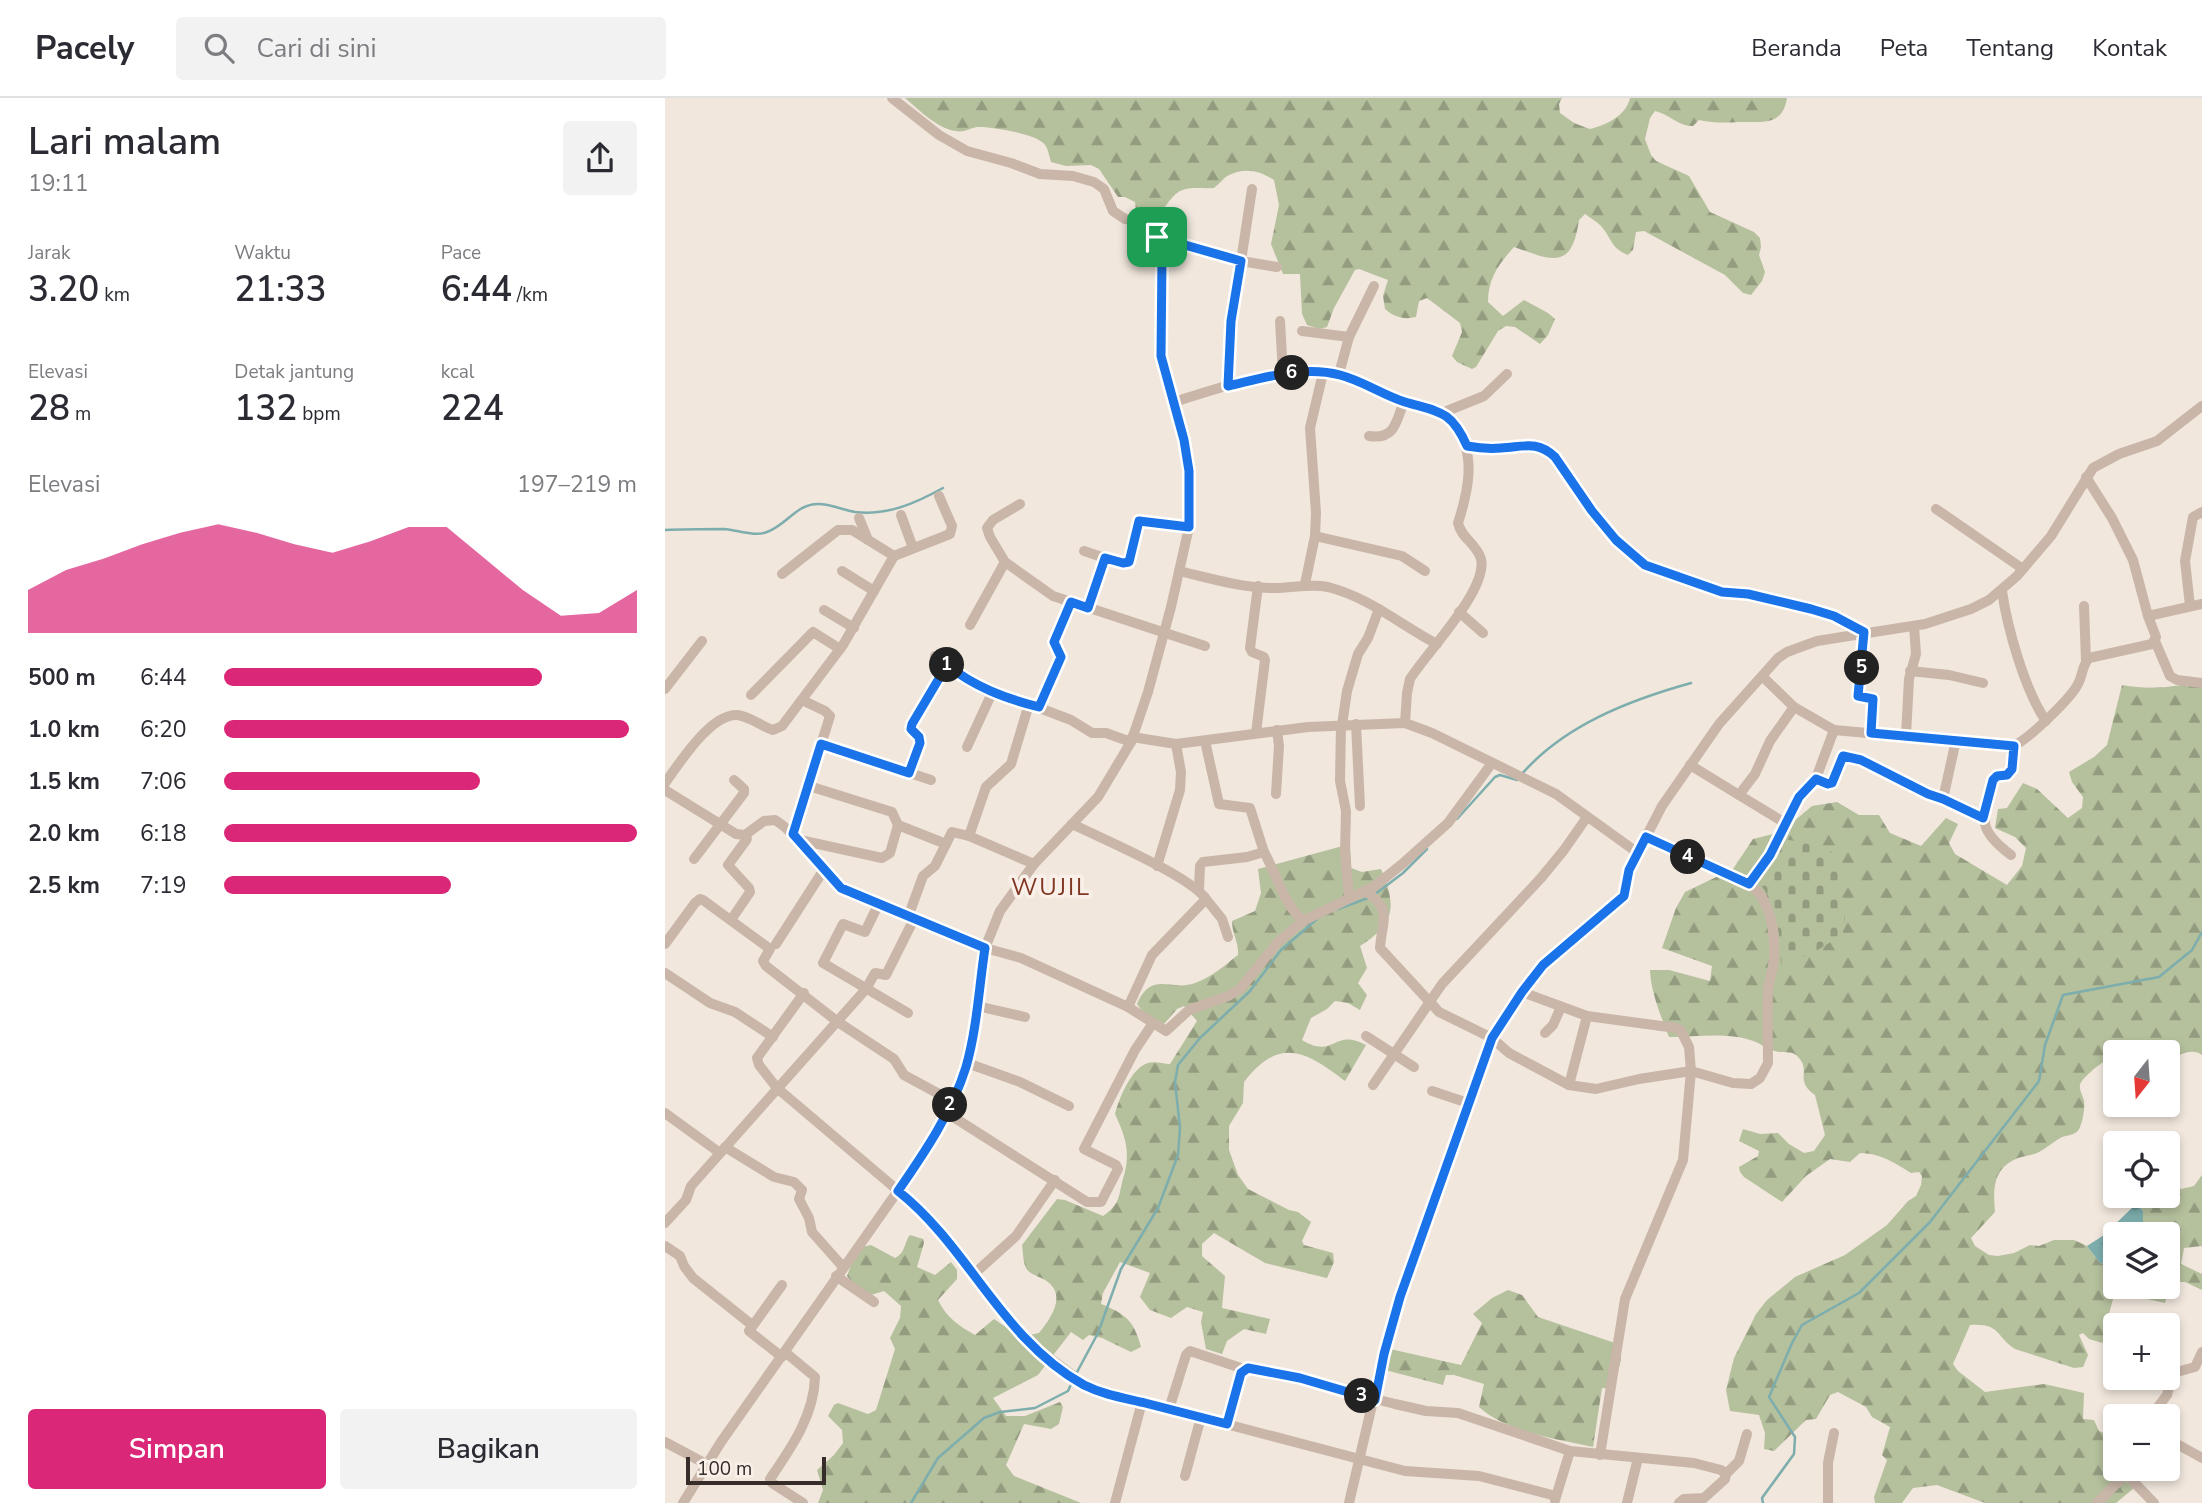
<!DOCTYPE html>
<html lang="id">
<head>
<meta charset="utf-8">
<style>
	:root { --surface:#fff; --page:#f2f2f3; --text:#2b2b33; --muted:#7c7c81; --line:#e1e1e2; --accent:#db2777 }
	body { margin:0; font-family:"Nunito Sans",sans-serif; background:var(--page); color:var(--text); height:100vh; display:flex; flex-direction:column; font-size:26px; white-space:nowrap }
	* { box-sizing:border-box; margin:0 }
	p { font-size:23px; color:var(--muted) }
	.icon { flex:none; width:38px; height:38px; fill:none; stroke:currentColor; stroke-width:2; stroke-linecap:round; stroke-linejoin:round }
	.map { position:relative; flex:1; overflow:hidden }
	.side { display:flex; flex-direction:column; background:var(--surface); width:665px }
	.side>* { flex:none }
	.needle { width:46px; rotate:197deg }
	.controls { position:absolute; left:1438px; top:942px; display:grid; gap:14px }
	.controls a { display:grid; place-items:center; width:77px; height:77px; border-radius:7px; background:var(--surface); box-shadow:0 4px 10px #0003; font-size:35px }
	.scale { position:absolute; left:21px; bottom:18px; width:140px; box-sizing:border-box; padding-left:7px; border:4px solid #362c29; border-top:0; font-size:19px; line-height:24px; white-space:nowrap; color:#362c29; -webkit-text-stroke:5px #f9f1e9; paint-order:stroke }
	.pin { position:absolute; display:grid; place-items:center; width:60px; height:60px; color:#fff; margin:-30px; border-radius:14px; box-shadow:0 4px 10px #0006 }
	.km { position:absolute; width:35px; height:35px; margin:-18px; border-radius:50%; background:#222; color:#fff; font-size:19px; line-height:35px; text-align:center }
	.round { display:grid; place-items:center; flex:none; width:74px; height:74px; border-radius:7px; background:var(--page) }
	.summary { display:flex; align-items:center; justify-content:space-between; height:119px; padding:0 28px }
	h1 { font-size:38px; font-weight:600; line-height:52px }
	.stats { display:grid; grid-template-columns:repeat(3,1fr); gap:10px; height:119px; padding:7px 28px }
	.stats div { display:grid; align-content:center }
	.stats b { font-size:35px; font-weight:600 }
	.stats small { font-size:19px; font-weight:400 }
	.stats p { font-size:19px }
	.chart { height:196px; padding:14px 28px }
	.chart p { display:flex; justify-content:space-between }
	.chart svg { width:100%; height:126px; margin-top:7px; fill:var(--accent); opacity:.7 }
	.button { display:flex; gap:14px; margin-top:auto; padding:14px 28px }
	.button a { flex:1; height:80px; border-radius:7px; background:var(--accent); color:#fff; font-size:28px; font-weight:600; line-height:80px; text-align:center }
	.button a+a { background:var(--page); color:var(--text) }
	ul { padding:0 28px; list-style:none; font-size:23px }
	li { display:grid; grid-template-columns:112px 84px 1fr; align-items:center; height:52px }
	li i { height:18px; border-radius:9px; background:var(--accent) }
	header { display:flex; align-items:center; gap:42px; box-sizing:border-box; height:98px; padding:0 35px; background:var(--surface); border-bottom:2px solid var(--line) }
	header strong { font-size:33px }
	nav { display:flex; gap:38px; margin-inline-start:auto; font-size:24px }
	.search { width:490px; height:63px; background:var(--page); display:flex; align-items:center; gap:18px; box-sizing:border-box; padding:0 24px; border-radius:7px; color:var(--muted); font-size:26px }
	main { display:flex; flex:1; min-height:0 }
	.map>svg:first-child { display:block }
	.forest { fill:url(#forest-firs) }
	.cemetery { fill:url(#cemetery-stones) }
	.water { fill:url(#water-ripples) }
	.lines { fill:none; stroke-linecap:round; stroke-linejoin:round }
	.stream { stroke:#7dadad; stroke-width:2.5 }
	.minor { stroke:#c9b6a9; stroke-width:10 }
	.route-casing { stroke:#fff; stroke-width:14 }
	.route { stroke:#1a73e8; stroke-width:9 }
	.labels { text-anchor:middle; dominant-baseline:central; stroke-width:7; stroke-linejoin:round; paint-order:stroke }
	.quarter-label { font-size:24px; letter-spacing:2px; fill:#823725; stroke:#f9f1e9 }
</style>
</head>
<body>
<header>
<strong>Pacely</strong>
<div class="search"><svg class="icon" aria-label="search" viewBox="0 0 24 24"><circle cx="10" cy="10" r="6"/><path d="M15 15l6 6"/></svg>Cari di sini</div>
<nav><a>Beranda</a><a>Peta</a><a>Tentang</a><a>Kontak</a></nav>
</header>
<main>
<section class="side">
<div class="summary"><div><h1>Lari malam</h1><p>19:11</p></div><a class="round"><svg class="icon" aria-label="share" viewBox="0 0 24 24"><path d="M12 15V3M7 8l5-5 5 5M5 13v7h14v-7"/></svg></a></div>
<div class="stats">
<div><p>Jarak</p><b>3.20<small> km</small></b></div>
<div><p>Waktu</p><b>21:33</b></div>
<div><p>Pace</p><b>6:44<small> /km</small></b></div>
</div>
<div class="stats">
<div><p>Elevasi</p><b>28<small> m</small></b></div>
<div><p>Detak jantung</p><b>132<small> bpm</small></b></div>
<div><p>kcal</p><b>224</b></div>
</div>
<div class="chart"><p><span>Elevasi</span>197–219 m</p>
<svg viewBox="0 0 160 44" preserveAspectRatio="none"><path d="M0 44V29L10 22L20 18L30 13L40 9L50 6L60 9L70 13L80 16L90 12L100 7L110 7L120 18L130 29L140 38L150 37L160 29V44z"/></svg>
</div>
<ul>
<li><b>500 m</b>6:44<i style="width:77%"></i></li>
<li><b>1.0 km</b>6:20<i style="width:98%"></i></li>
<li><b>1.5 km</b>7:06<i style="width:62%"></i></li>
<li><b>2.0 km</b>6:18<i style="width:100%"></i></li>
<li><b>2.5 km</b>7:19<i style="width:55%"></i></li>
</ul>
<div class="button"><a>Simpan</a><a>Bagikan</a></div>
</section>
<div class="map">
<svg width="1537" height="1405" viewBox="0 0 1537 1405">
	<defs>
		<pattern id="forest-firs" width="22" height="20" patternUnits="userSpaceOnUse" patternTransform="scale(1.75)"><rect width="22" height="20" fill="#b5c09d"/><path d="M5 1l3.5 6h-7zM16 11l3.5 6h-7z" fill="#949c80"/></pattern>
		<pattern id="cemetery-stones" width="16" height="16" patternUnits="userSpaceOnUse" patternTransform="scale(1.75)"><rect width="16" height="16" fill="#b5c09d"/><path d="M2 7V4a2 2 0 0 1 4 0v3zM10 15v-3a2 2 0 0 1 4 0v3z" fill="#949c80"/></pattern>
		<pattern id="water-ripples" width="26" height="14" patternUnits="userSpaceOnUse" patternTransform="scale(1.75)"><rect width="26" height="14" fill="#7dadad"/><path d="M2 4q2-2 4 0t4 0M15 11q2-2 4 0t4 0" fill="none" stroke="#678d8d"/></pattern>
	</defs>
	<rect width="100%" height="100%" fill="#f1e7dd"/>
	<g class="forest">
		<path d="M240 0H897L894 6 895 15 909 25 925 31C941 27 961 18 965 0H1122C1117 30 1096 23 1074 24 1060 25 1048 25 1034 22L1028 28C1014 29 1004 16 990 13L985 20 980 41 986 57 991 63 1024 78 1045 114 1089 134 1095 140 1096 149 1094 157 1100 174 1097 183 1086 197 1078 195 1060 177 979 133 971 134 968 152 963 157C944 149 947 139 935 127 931 123 925 120 920 116L914 122C907 172 888 163 849 149 834 166 823 180 823 204L838 218 859 202 883 215 890 221 883 237 875 246 850 229 841 228 833 233 811 269 807 271 792 264 787 258 797 234 795 225 762 200 754 203 751 219C739 222 729 219 720 211L718 198 723 182 694 171 690 172 669 210 662 229 654 231 642 227 637 216 635 176H618L606 146 614 107 609 82C594 72 579 69 562 78 558 81 554 86 549 90 537 91 526 88 515 93 498 103 496 131 471 113L470 104 460 99H453L434 71 426 67 401 68 386 64C384 57 383 48 377 44 367 36 326 28 312 29 305 30 299 35 291 33 273 31 254 12 240 0Z"/>
		<path d="M1537 582V957C1526 949 1515 958 1503 961V954H1465L1460 950C1451 953 1416 979 1415 987 1414 992 1418 998 1419 1003 1420 1009 1418 1023 1415 1029 1412 1037 1404 1037 1397 1039 1389 1043 1382 1050 1374 1054 1368 1057 1360 1058 1353 1060 1328 1070 1328 1090 1330 1114L1306 1140 1310 1148 1324 1157 1333 1158 1349 1155 1365 1147 1374 1148 1389 1142H1409L1422 1148 1435 1165 1451 1167V1188H1503V1136H1478V1113L1466 1097H1503V1083L1516 1091 1529 1088 1537 1077V1148L1519 1150 1516 1166 1537 1176V1192L1520 1184H1506L1500 1205 1450 1194 1441 1227 1443 1236 1437 1245 1424 1241 1418 1235 1414 1237 1423 1257 1418 1269 1409 1270 1350 1251C1330 1238 1336 1225 1305 1227L1288 1266 1293 1273 1320 1294 1379 1286 1419 1295 1418 1321 1429 1322 1434 1333 1451 1340V1370H1454L1451 1376 1469 1390 1451 1405H1320L1272 1387 1248 1390 1237 1405H1210L1209 1399 1222 1362 1217 1357 1225 1329 1207 1319 1201 1309 1173 1294 1165 1297 1151 1321 1141 1322 1109 1353 1099 1351 1100 1335 1094 1317 1065 1313 1061 1292 1069 1260 1091 1216 1102 1202 1130 1179 1180 1157 1222 1127 1243 1103 1251 1098 1256 1087 1257 1078 1254 1074 1246 1075C1230 1065 1215 1055 1195 1055L1185 1064 1165 1061 1141 1078 1117 1104 1079 1079 1075 1074 1074 1069 1093 1058 1094 1053 1074 1043 1078 1031 1095 1036 1113 1035 1124 1046 1139 1055 1149 1053 1160 1037 1150 997C1129 982 1146 974 1134 960 1127 951 1119 956 1110 953 1101 951 1094 944 1085 942 1061 934 1030 939 1004 939 996 918 986 895 985 872H1004L1045 883 1047 868 997 850 1011 810 1020 794 1068 771 1088 741 1116 734 1147 708 1172 704 1194 717H1214L1225 735 1256 748 1281 720 1293 726 1284 745 1290 756 1342 787 1357 768 1361 750 1350 739 1330 730 1333 711 1342 710 1358 685 1372 691 1403 720 1417 710 1418 699 1407 684 1404 674 1429 659 1442 647 1457 587C1485 592 1510 590 1537 582Z"/>
		<path d="M685 746 686 770 697 774 716 771C732 809 730 825 695 848L702 870 693 885 702 897 695 912 683 905 670 903 662 911 646 920 637 942C670 962 668 929 701 947L680 983C641 953 614 938 579 984L578 1005 564 1028V1052L573 1077 583 1091 624 1112 633 1114 646 1124 637 1143 639 1147 668 1155 669 1164 662 1180 600 1165 549 1135 537 1146V1158L560 1178 557 1210 605 1221 601 1236 579 1231 562 1243 557 1256 541 1251 536 1224 538 1214 522 1209 506 1220 485 1212 475 1199 485 1175 455 1164 438 1195 436 1206C461 1216 469 1223 476 1249L466 1254 437 1240 424 1237 418 1242 406 1234 373 1277 328 1300 341 1318H360L395 1304 398 1309 394 1326 386 1331 359 1326 341 1367 349 1378 416 1405H153L158 1392 152 1372 169 1357 178 1345 177 1332 163 1318 169 1307 173 1305 203 1316 211 1312 230 1251 225 1240 235 1220 236 1208 219 1193 206 1197 188 1185 182 1178 186 1167 197 1149 206 1147 230 1160C241 1155 239 1144 245 1137L258 1141 259 1145 252 1169 270 1177 286 1164 292 1172V1181L273 1202C281 1219 294 1228 310 1237L329 1221 355 1239 374 1235C386 1220 403 1196 380 1182 374 1178 365 1177 361 1170 358 1164 358 1153 357 1147L392 1101 400 1102 438 1118C456 1105 453 1099 458 1081 466 1055 461 1040 450 1016 454 1001 466 970 483 965 489 963 498 966 505 966L532 923 519 908 512 911 499 926 478 914 472 906C487 872 506 894 530 885 547 879 560 867 573 857 574 844 567 836 567 823L590 813 596 795 593 771Z"/>
		<path d="M843 1192 857 1197 873 1219 956 1247V1262L948 1291 937 1290 928 1349C892 1341 841 1334 814 1309L819 1286 789 1277H781L778 1287 720 1272 725 1251 796 1267 817 1225 808 1216 827 1200Z"/>
	</g>
	<path class="cemetery" d="M1120 741C1136 745 1164 746 1174 760 1168 786 1187 810 1177 836 1156 851 1141 860 1116 866L1115 845 1110 809 1095 785Z"/>
	<path class="water" d="M1472 1105 1478 1113V1136H1451V1167L1435 1165 1422 1148 1439 1137Z"/>
	<g class="lines">
		<g class="stream">
			<path d="M0 432C20 431 40 431 59 431 73 432 89 439 102 434 122 427 131 406 153 406 166 406 178 412 190 414 222 418 251 405 278 390"/>
			<path d="M856 677C899 627 965 602 1026 585"/>
			<path d="M792 721 830 679 835 677 852 682"/>
			<path d="M709 797 738 775 762 751"/>
			<path d="M673 811 703 800"/>
			<path d="M411 1276 433 1235 456 1171 493 1110 513 1057 515 1030 510 984 513 967 535 940 585 893 616 852 652 821"/>
			<path d="M246 1405 273 1360 319 1320 335 1314 370 1310 403 1293 408 1282"/>
			<path d="M1098 1405 1097 1400 1129 1356 1130 1339 1104 1299 1127 1245 1137 1227 1194 1195 1265 1124 1374 983 1380 947 1398 897 1494 879 1527 852 1537 834"/>
		</g>
		<g class="minor">
			<path d="M587 91 576 163 612 169"/>
			<path d="M492 139 576 163 566 223 563 288"/>
			<path d="M615 223 618 276"/>
			<path d="M637 233 684 239"/>
			<path d="M674 276 684 239 709 188"/>
			<path d="M509 304C555 290 627 263 675 277 698 283 718 296 740 303 751 307 764 308 775 313 782 317 786 323 790 328 812 356 803 394 793 425 796 440 812 446 816 461 823 492 762 554 745 581L742 595 740 625"/>
			<path d="M777 315 819 298 842 276"/>
			<path d="M704 338C730 342 731 324 739 303"/>
			<path d="M802 348 839 350 862 346 883 352 951 442 970 460 990 471 1057 494 1083 496 1146 511 1169 518 1199 535 1193 598 1208 601 1206 635"/>
			<path d="M1421 379 1447 420 1468 462 1483 518 1537 506"/>
			<path d="M355 406 328 422 322 430 325 439 340 464 388 498 540 548"/>
			<path d="M1271 411 1358 471"/>
			<path d="M236 417 248 450"/>
			<path d="M194 420 203 442"/>
			<path d="M650 438 651 415 645 330 658 275"/>
			<path d="M419 453 440 460"/>
			<path d="M229 458 285 436 287 428 274 398"/>
			<path d="M177 473 209 493"/>
			<path d="M514 473C544 480 574 489 604 490 625 491 643 485 663 489 703 499 736 527 772 546"/>
			<path d="M640 486 650 438 737 458 760 473"/>
			<path d="M1337 493C1342 529 1360 593 1381 623"/>
			<path d="M1419 508 1421 563"/>
			<path d="M1525 508 1520 463 1528 419 1537 414"/>
			<path d="M423 510 440 460 459 465 464 464 474 423 524 429"/>
			<path d="M159 512 189 530"/>
			<path d="M794 514 818 535"/>
			<path d="M305 527 340 464"/>
			<path d="M1490 543 1505 578 1512 582 1537 585"/>
			<path d="M270 558 302 583 323 594 364 606"/>
			<path d="M1245 573 1284 577 1318 585"/>
			<path d="M1098 579 1129 609 1169 632 1348 648C1363 642 1406 600 1413 586 1418 577 1417 567 1424 560L1487 546 1491 539 1483 518"/>
			<path d="M0 591 37 543"/>
			<path d="M86 597 148 534 175 551"/>
			<path d="M374 609 396 559 389 544 406 504"/>
			<path d="M691 626 695 708"/>
			<path d="M676 627 675 683 681 713 680 753 684 799"/>
			<path d="M677 627 682 593 693 556 703 540 714 511"/>
			<path d="M591 635 600 562 599 559 587 554 585 550 593 488"/>
			<path d="M1241 637 1244 581 1251 556 1249 528"/>
			<path d="M467 639 511 646 643 629 740 625 767 635 891 696 973 755"/>
			<path d="M156 646 245 675 255 645 254 639 246 631 247 626 282 567"/>
			<path d="M302 649 327 595"/>
			<path d="M1025 667 1074 697 1090 676 1105 643 1129 609"/>
			<path d="M245 675 266 682"/>
			<path d="M1151 681 1165 686 1176 659 1182 658C1215 669 1245 691 1278 701L1291 642"/>
			<path d="M0 685C14 666 45 616 72 617 84 618 96 628 108 632L117 628 178 547 229 458 187 432H173L117 476"/>
			<path d="M144 688 227 714 233 727"/>
			<path d="M0 692 71 736 80 737 99 723 110 722C141 741 153 778 184 795L320 850 356 860 463 909 487 857 541 801C525 778 436 740 407 726"/>
			<path d="M611 696 614 648 612 632"/>
			<path d="M1074 697 1120 725"/>
			<path d="M1278 701 1318 720"/>
			<path d="M128 736 165 618 160 613 137 602"/>
			<path d="M135 742 217 760 225 755 233 727 281 746"/>
			<path d="M599 754C612 777 618 805 638 823"/>
			<path d="M1346 757C1310 730 1318 721 1328 682L1332 678 1342 677 1347 671 1348 648"/>
			<path d="M29 761 79 695V691L69 682"/>
			<path d="M369 766 304 738 321 689 346 666 364 606 406 622 427 635H441L466 644"/>
			<path d="M492 768 515 692 516 674 511 646"/>
			<path d="M1084 786 1105 757 1134 699 1150 683 1169 632"/>
			<path d="M534 791 535 768 538 764 582 759 599 754 585 710 554 706 540 643"/>
			<path d="M700 793C728 811 717 822 715 850L774 914 827 940 844 955 904 987 931 991 974 981 1026 973 1068 985 1086 986 1095 980 1103 965C1103 941 1102 917 1103 893 1104 882 1108 872 1109 861 1110 835 1107 802 1084 786L981 739"/>
			<path d="M541 801 557 821 563 839"/>
			<path d="M213 807 200 834 178 826 158 865 243 915"/>
			<path d="M243 819 258 778 270 768 287 734 304 738"/>
			<path d="M66 822 85 794 84 790 63 767 82 741 80 737"/>
			<path d="M0 846 30 805 35 801 38 802 105 851 98 863 101 868 173 924 229 961 239 977 287 1003"/>
			<path d="M111 846 158 773"/>
			<path d="M0 875 45 905 70 914 108 939"/>
			<path d="M857 894 922 918 1011 930 1016 933 1024 949 1026 973 1018 1062 960 1201 935 1357"/>
			<path d="M139 895 92 960 94 967 112 990 263 1118 287 1146 342 1221 369 1248 419 1286 450 1300 504 1311 740 1373 814 1378 891 1398"/>
			<path d="M312 908 360 919"/>
			<path d="M463 909 501 933 524 912 563 898 575 891 613 844 638 823 710 788 736 767 783 725 827 665"/>
			<path d="M880 935 888 927 896 909"/>
			<path d="M701 938 749 969"/>
			<path d="M302 965 355 984 404 1008"/>
			<path d="M708 987 777 886 876 780 899 752 922 719"/>
			<path d="M904 987 922 918"/>
			<path d="M767 993 803 1005"/>
			<path d="M0 1015 55 1055"/>
			<path d="M282 1015 422 1104H436L453 1071 451 1067 419 1051 470 952 488 925"/>
			<path d="M60 1049 109 1079 129 1084 137 1092 134 1101 144 1120 147 1134 178 1169"/>
			<path d="M0 1125 21 1102 26 1088 201 891 210 875 221 877 249 821"/>
			<path d="M0 1148 15 1158 19 1168 28 1180 87 1227"/>
			<path d="M309 1176 351 1138 390 1082"/>
			<path d="M171 1178 209 1204"/>
			<path d="M120 1254 150 1279C149 1318 126 1350 105 1381L107 1385 138 1405"/>
			<path d="M117 1259 84 1233 117 1187"/>
			<path d="M504 1311 521 1257 525 1253 579 1271"/>
			<path d="M1486 1318 1502 1297 1508 1275 1530 1269 1537 1254"/>
			<path d="M562 1326 576 1275 579 1271 589 1270 730 1306 761 1313 793 1315 905 1353 1029 1365 1056 1372 1061 1376"/>
			<path d="M1503 1341 1537 1360"/>
			<path d="M0 1344 41 1366"/>
			<path d="M520 1378 536 1319"/>
			<path d="M890 1402 905 1353"/>
			<path d="M18 1405 56 1344 256 1060 282 1015 297 979 306 943 320 850 335 813 369 766 433 699 466 644 483 594 506 509 524 429 525 397 519 342 496 258 497 158 489 136 477 125 460 121 448 113 439 91 429 84 408 78 375 76 346 65 302 53 274 37 227 0"/>
			<path d="M450 1405 477 1304"/>
			<path d="M684 1405 719 1256 735 1199 827 940 857 894 878 867 959 798 964 772 997 708 1054 626 1113 560 1122 554 1152 543 1260 526 1306 511 1324 502 1352 478 1386 438 1428 370 1454 356 1492 343 1537 308"/>
			<path d="M962 1405 973 1360"/>
			<path d="M1014 1405 1019 1401 1039 1400 1060 1381 1061 1376 1074 1363 1082 1336"/>
			<path d="M1163 1405V1365L1169 1335"/>
			<path d="M1432 1405 1461 1376 1489 1405"/>
		</g>
	</g>
	<g class="lines">
		<defs>
			<path id="route" d="M492 139 576 163 566 223 563 288C598 280 639 267 675 277 698 283 718 297 740 304 774 314 786 312 802 348 813 350 825 351 836 350 858 349 872 342 890 359L927 413 951 442 980 467 1057 494 1083 496 1146 511 1169 518 1199 534 1193 598 1208 601 1206 635 1349 648 1347 671 1342 677 1332 678 1328 682 1318 720 1278 701 1263 696 1196 662 1178 658 1167 685 1163 686 1151 681 1134 699 1105 757 1084 786 981 739 964 772 959 798 878 867 857 894 827 940 735 1199 719 1256 710 1302 635 1280 583 1270 576 1275 562 1326C535 1319 507 1312 480 1305 459 1300 439 1297 419 1287 337 1242 304 1149 233 1093 260 1054 287 1014 301 969 312 931 314 889 320 850L176 790 128 736 156 646 244 675 255 645 254 639 246 631 247 626 282 567C310 589 339 600 374 609L396 559 389 544 406 504 423 510 440 460 458 465 464 464 474 423 524 429V373L519 342 496 258 497 158Z"/>
		</defs>
		<use href="#route" class="route-casing"/>
		<use href="#route" class="route"/>
	</g>
	<g class="labels">
		<g class="quarter-label">
			<text x="386" y="789">WUJIL</text>
		</g>
	</g>
</svg>
<div class="controls">
<a><svg class="needle" viewBox="-14 -14 28 28"><path d="M0-13l5 13h-10z" fill="#e53935"/><path d="M0 13l5-13h-10z" fill="#7c7c81"/></svg></a>
<a><svg class="icon" aria-label="locate" viewBox="0 0 24 24"><circle cx="12" cy="12" r="6"/><path d="M12 2v4M12 18v4M2 12h4M18 12h4"/></svg></a>
<a><svg class="icon" aria-label="layers" viewBox="0 0 24 24"><path d="M12 4l9 5-9 5-9-5zM3 14l9 5 9-5"/></svg></a>
<a>+</a>
<a>−</a>
</div>
<div class="scale">100 m</div>
<div class="pin" style="left:492px;top:139px;background:#1e9e55"><svg class="icon" aria-label="arrive" viewBox="0 0 24 24"><path d="M6 21V4h12l-3 4 3 4H6"/></svg></div>
<b class="km" style="left:282px;top:567px">1</b>
<b class="km" style="left:285px;top:1007px">2</b>
<b class="km" style="left:697px;top:1298px">3</b>
<b class="km" style="left:1023px;top:759px">4</b>
<b class="km" style="left:1197px;top:570px">5</b>
<b class="km" style="left:627px;top:275px">6</b>
</div>
</main>
</body>
</html>
